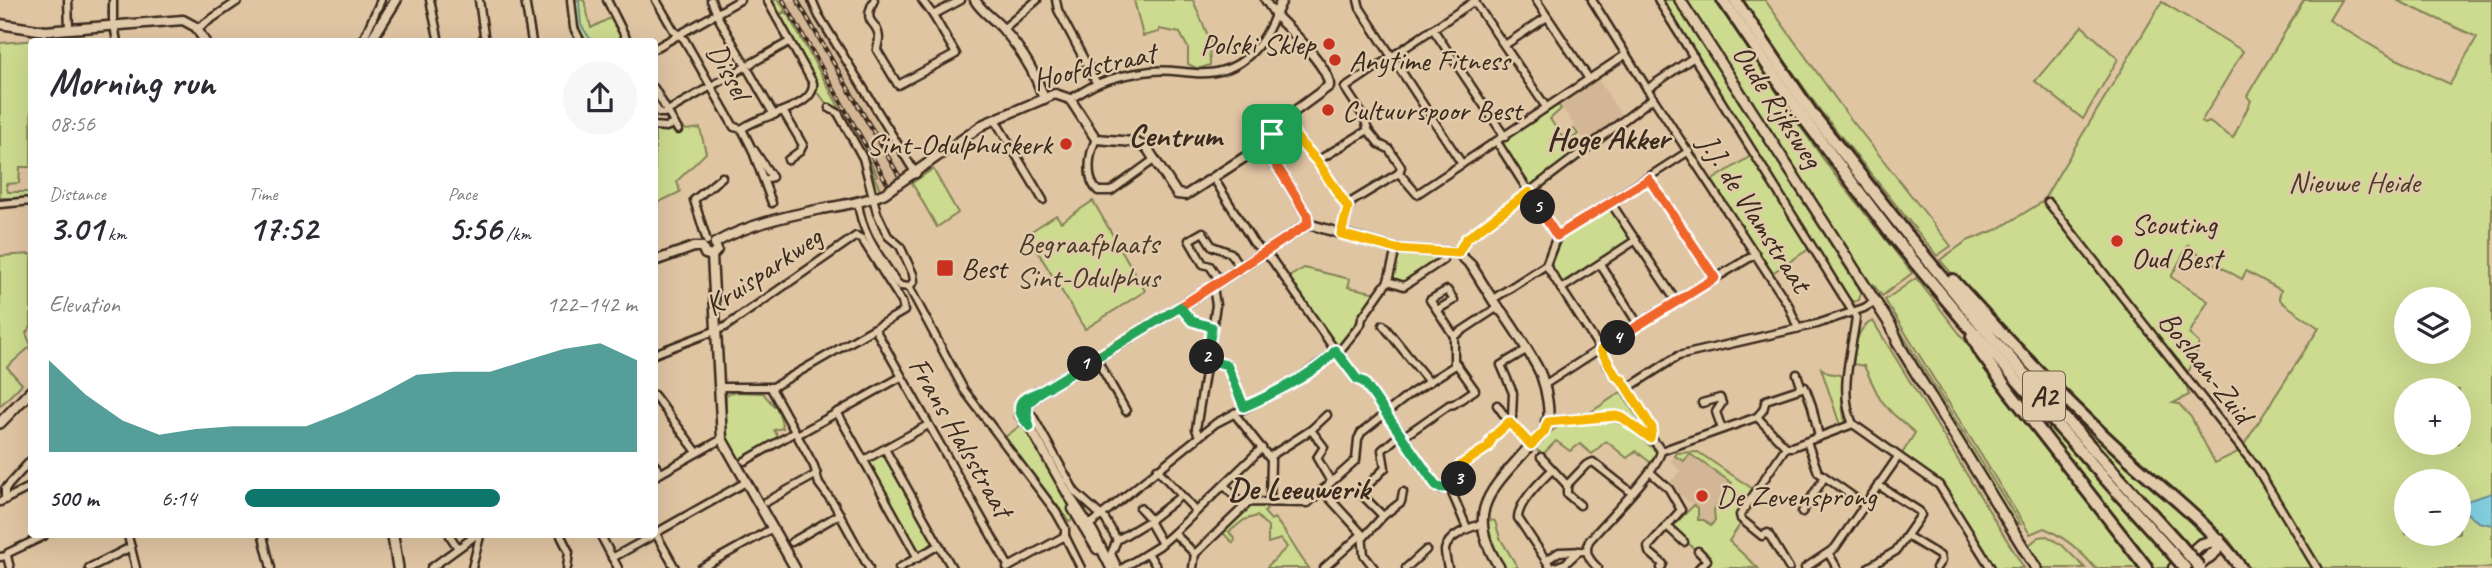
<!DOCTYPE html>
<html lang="en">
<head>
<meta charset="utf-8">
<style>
	:root { --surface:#fff; --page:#f7f7f7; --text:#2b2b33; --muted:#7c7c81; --accent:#0f766e }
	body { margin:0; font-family:Caveat,sans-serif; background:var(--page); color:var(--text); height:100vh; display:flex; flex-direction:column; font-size:26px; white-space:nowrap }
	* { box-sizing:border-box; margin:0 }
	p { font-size:23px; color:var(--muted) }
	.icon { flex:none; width:38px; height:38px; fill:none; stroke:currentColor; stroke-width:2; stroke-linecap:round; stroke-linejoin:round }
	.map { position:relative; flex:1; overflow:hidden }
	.details { position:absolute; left:28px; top:38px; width:630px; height:500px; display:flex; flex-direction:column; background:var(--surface); border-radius:7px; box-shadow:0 7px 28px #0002 }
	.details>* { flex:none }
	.buttons { position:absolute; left:2394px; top:287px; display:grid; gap:14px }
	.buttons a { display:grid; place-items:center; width:77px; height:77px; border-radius:50%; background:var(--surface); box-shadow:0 7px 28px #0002; font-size:35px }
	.pin { position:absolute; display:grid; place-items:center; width:60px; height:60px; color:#fff; margin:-30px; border-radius:14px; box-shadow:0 4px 10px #0006 }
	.km { position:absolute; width:35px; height:35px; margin:-18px; border-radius:50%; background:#222; color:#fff; font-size:19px; line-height:35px; text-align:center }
	.round { display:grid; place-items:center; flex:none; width:74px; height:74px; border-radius:37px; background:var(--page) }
	.overview { display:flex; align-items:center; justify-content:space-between; height:119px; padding:0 21px }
	h1 { font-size:38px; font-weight:700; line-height:52px }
	.stats { display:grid; grid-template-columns:repeat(3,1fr); gap:10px; height:119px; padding:7px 21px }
	.stats div { display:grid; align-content:center }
	.stats b { font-size:35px; font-weight:700 }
	.stats small { font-size:19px; font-weight:400 }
	.stats p { font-size:19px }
	.chart { height:196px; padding:14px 21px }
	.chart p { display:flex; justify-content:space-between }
	.chart svg { width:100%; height:126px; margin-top:7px; fill:var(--accent); opacity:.7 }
	ul { padding:0 21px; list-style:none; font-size:23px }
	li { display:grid; grid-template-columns:112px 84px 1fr; align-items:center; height:52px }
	li i { height:18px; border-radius:9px; background:var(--accent) }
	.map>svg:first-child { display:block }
	.built { fill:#d3b695 }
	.green { fill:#ccdb8f; stroke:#848256; stroke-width:2; fill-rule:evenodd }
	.water { fill:#82cfe0; stroke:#668d92; stroke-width:2 }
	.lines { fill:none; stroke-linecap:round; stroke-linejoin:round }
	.stream { stroke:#668d92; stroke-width:2 }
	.minor-casing { stroke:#3b2a1e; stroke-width:11 }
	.tertiary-casing { stroke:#3b2a1e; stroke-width:13 }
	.secondary-casing { stroke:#3b2a1e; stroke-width:14 }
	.primary-casing { stroke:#3b2a1e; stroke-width:15 }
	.motorway-casing { stroke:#3b2a1e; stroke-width:16 }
	.minor { stroke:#e2cbab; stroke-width:6 }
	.tertiary { stroke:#e2cbab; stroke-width:8 }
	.secondary { stroke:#e2cbab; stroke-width:9 }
	.primary { stroke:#e2cbab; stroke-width:10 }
	.motorway { stroke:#e2cbab; stroke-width:10 }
	.rail-casing { stroke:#3b2a1e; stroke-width:4.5 }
	.rail { stroke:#e2cbab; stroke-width:2; stroke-dasharray:5; stroke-linecap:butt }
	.motorway-bridge-casing { stroke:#3b2a1e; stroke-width:16; stroke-linecap:butt }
	.motorway-bridge { stroke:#e2cbab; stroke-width:10 }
	.split-1-casing { stroke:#fff; stroke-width:14 }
	.split-2-casing { stroke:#fff; stroke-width:14 }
	.split-3-casing { stroke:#fff; stroke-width:14 }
	.split-4-casing { stroke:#fff; stroke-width:14 }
	.split-5-casing { stroke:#fff; stroke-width:14 }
	.split-6-casing { stroke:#fff; stroke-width:14 }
	.split-1 { stroke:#f0652b; stroke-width:9 }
	.split-2 { stroke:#22a559; stroke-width:9 }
	.split-3 { stroke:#22a559; stroke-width:9 }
	.split-4 { stroke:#f5b400; stroke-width:9 }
	.split-5 { stroke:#f0652b; stroke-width:9 }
	.split-6 { stroke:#f5b400; stroke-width:9 }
	.poi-dot { fill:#c8321e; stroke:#e2cbab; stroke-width:2.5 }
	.labels { text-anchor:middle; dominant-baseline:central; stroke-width:5; stroke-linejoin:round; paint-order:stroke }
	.shield { fill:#e2cbab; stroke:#6d5a48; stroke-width:2 }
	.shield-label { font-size:28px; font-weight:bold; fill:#3b2a1e }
	.poi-label { font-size:30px; fill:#3b2a1e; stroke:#e2cbab; text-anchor:start }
	.street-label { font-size:30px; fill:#3b2a1e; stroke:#e2cbab }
	.park-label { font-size:30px; fill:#4a3c29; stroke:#e2cbab }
	.neighbourhood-label { font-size:32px; font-weight:bold; fill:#3b2a1e; stroke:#e2cbab }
</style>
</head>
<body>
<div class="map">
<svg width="2492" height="568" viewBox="0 0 2492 568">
	<rect width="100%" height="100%" fill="#e0c5a3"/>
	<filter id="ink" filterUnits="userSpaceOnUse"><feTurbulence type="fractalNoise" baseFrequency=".0143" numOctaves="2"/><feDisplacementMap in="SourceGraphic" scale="14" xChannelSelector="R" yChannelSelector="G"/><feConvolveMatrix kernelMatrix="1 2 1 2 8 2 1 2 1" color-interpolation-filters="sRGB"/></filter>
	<g filter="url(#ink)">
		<g class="built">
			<path d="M774 0H805L899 162 902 160 908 170 880 187 874 176 877 175 855 133 827 83 815 81Z"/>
			<path d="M1597 78 1622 116 1586 142 1560 105Z"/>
			<path d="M1689 454 1733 482 1714 510 1715 520 1711 526 1698 520V508L1667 486 1680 471 1671 461 1675 456 1684 461Z"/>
		</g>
		<g class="green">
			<path d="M573 0H584L591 28 610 18 624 42H584L578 32Z"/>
			<path d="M769 0H779L785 10 781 14 785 12 788 15 877 175 874 177 881 191 875 193 870 177 874 175 872 167 867 166 840 114 827 105 821 96 815 92 816 85Z"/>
			<path d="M1134 0H1193L1211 43 1209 45 1210 65 1198 69 1188 64V48L1180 33 1159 29V32L1143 36Z"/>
			<path d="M1662 0H1675L1861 292 1859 300 1853 302 1848 298Z"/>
			<path d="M1684 0H1717L1790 112 1834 174 1912 273 1882 296 1873 284 1868 286Z"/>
			<path d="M1742 0H1765L1846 113 1951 246 1937 256 1822 113Z"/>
			<path d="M2304 0H2341L2329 20 2386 54 2450 84 2477 37 2396 0H2492V568H2249L2228 539 2093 420 1965 289 1940 260 1967 241 1998 229 2042 202 2162 2 2243 51 2201 122 2205 124 2209 122 2233 138 2251 101 2247 96ZM2189 244 2188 248 2242 279 2246 271 2281 290 2279 298 2283 303 2319 328 2240 451 2215 463 2191 417 2179 404 2173 403 2189 395 2187 388 2189 386 2184 379 2178 360 2188 372 2194 361 2199 343 2189 334 2208 301 2171 277ZM2406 299H2459V352H2406ZM2406 390H2459V443H2406ZM2406 481H2459V534H2406Z"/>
			<path d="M2082 26 2118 59 2083 119 2035 81Z"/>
			<path d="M75 37 77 42H32L31 167H20L19 183 6 184 8 192H30V198H0V43Z"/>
			<path d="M1557 103 1561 109 1550 119 1562 137 1574 129 1578 134 1568 142 1574 153 1529 186 1501 143Z"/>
			<path d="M655 128H670L674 133 684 128 686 130 700 128 706 153 677 181 680 192 655 204Z"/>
			<path d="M1751 156 1809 249 1772 273 1711 181Z"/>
			<path d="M933 169 958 213 937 227 912 183Z"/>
			<path d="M1093 201 1145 291 1085 329 1027 234 1056 215 1061 222Z"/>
			<path d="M1611 207 1631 239 1561 283 1550 265 1562 238Z"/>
			<path d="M31 254V327L26 333 31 346 7 367 22 384 0 406V256Z"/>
			<path d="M1398 254H1400L1441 256 1440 261 1403 283 1392 278Z"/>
			<path d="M1304 268 1350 279 1348 287 1377 293C1363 312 1353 331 1339 349L1287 278Z"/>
			<path d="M1916 278C1992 374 2065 472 2142 568H2095C2081 551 2065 537 2044 528L2030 534 1885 300Z"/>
			<path d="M1889 313 2020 524 2013 522 1886 315Z"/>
			<path d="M1873 321 2024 568H1992L1944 489 1900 457 1915 433 1892 413 1880 399 1864 366 1853 364C1855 348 1856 327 1873 321Z"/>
			<path d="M1988 357 2172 563 2168 568H2153Z"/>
			<path d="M1821 368 1828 373 1845 376 1842 405 1845 423 1840 425Z"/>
			<path d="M2027 369 2124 461 2209 536 2191 550Z"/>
			<path d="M732 392 763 393 773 405 777 407 783 428 774 430 778 437 743 457 744 461 740 463 726 436V395Z"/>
			<path d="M1621 392 1647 432 1621 414 1591 412Z"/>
			<path d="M1608 421 1625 424 1659 454 1651 463 1636 451 1627 458 1606 441 1592 454 1580 444 1570 451 1556 441 1542 455 1535 448C1561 417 1569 421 1608 421Z"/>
			<path d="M1024 423 1076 516 1069 521 1005 437Z"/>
			<path d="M1698 452 1753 489 1750 494 1752 496 1737 512V520L1741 523 1729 541 1758 568H1704L1702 566 1707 560 1671 528 1694 505 1698 508V520H1704L1711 526 1715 520 1714 510 1732 483 1690 454 1684 461 1675 456 1677 453Z"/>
			<path d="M881 454H885L935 543 919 552 868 464V461Z"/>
			<path d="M1254 504 1262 505 1267 510 1264 512 1271 520 1274 518C1288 533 1296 553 1309 568H1266L1287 547 1281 539 1268 543V527L1257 516 1244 520 1229 532 1235 540 1233 543 1222 532Z"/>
			<path d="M1485 519 1495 521 1500 538 1518 568H1506C1492 554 1488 538 1485 519Z"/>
			<path d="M2047 536 2063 546 2085 568H2044L2030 550 2029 545 2039 537Z"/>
		</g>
		<path class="water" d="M2492 493V525L2478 522 2459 507 2463 502Z"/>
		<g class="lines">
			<g class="stream">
				<path d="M579 0 581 25 592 42"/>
				<path d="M108 15 109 0"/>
			</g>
			<defs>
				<g id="minor">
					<path d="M68 0 69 29"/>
					<path d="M113 0V19L117 42"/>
					<path d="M430 0 439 42"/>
					<path d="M479 0 485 42"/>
					<path d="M525 0 532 42"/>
					<path d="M571 0 574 28 581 42"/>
					<path d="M607 0 628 42"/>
					<path d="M656 0 674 31 684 39 734 127 742 129C757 115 816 109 813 83L767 0"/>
					<path d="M711 0 719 19 774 115"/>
					<path d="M812 0 819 16 916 174"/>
					<path d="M874 0C861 26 878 19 879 38 879 42 877 46 877 50L898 85 956 54 933 15 961 0"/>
					<path d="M922 0 933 15"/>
					<path d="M1056 0 1058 10 1097 84"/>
					<path d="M1358 0 1360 8 1462 164"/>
					<path d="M1536 0 1589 79"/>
					<path d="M1592 0 1653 98 1789 306 1798 329"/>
					<path d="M1658 0 1856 317C1852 351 1838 392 1853 424L1939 485 1991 568"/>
					<path d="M1474 1 1546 107"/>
					<path d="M198 28 238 1"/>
					<path d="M1003 29 1037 0"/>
					<path d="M1433 29 1505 137"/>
					<path d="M362 42 381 0"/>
					<path d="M1505 45 1547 17"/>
					<path d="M654 49 740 0"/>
					<path d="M654 88 678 130"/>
					<path d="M1345 88 1364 117 1368 130 1379 144 1389 149 1401 167 1399 173 1417 194 1625 55"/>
					<path d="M1345 88 1476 0"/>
					<path d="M1647 89 1694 57"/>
					<path d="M1070 99C1080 94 1089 87 1099 83 1115 77 1134 73 1151 71 1166 69 1180 72 1195 73 1236 76 1261 51 1275 15L1265 0"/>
					<path d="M654 104 659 113H664L789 42"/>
					<path d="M829 108 838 113 863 158 877 213 888 236 900 246 913 274 914 281 909 287"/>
					<path d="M783 111 803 145 800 151 788 160"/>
					<path d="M995 120 1043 200"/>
					<path d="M1285 121 1300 142 1317 161 1348 208"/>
					<path d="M654 126 666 127 674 124"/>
					<path d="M742 129 752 149 772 203"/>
					<path d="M1096 139C1089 154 1085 179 1098 191H1111L1155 159"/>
					<path d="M1497 142 1557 236"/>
					<path d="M754 150 772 177 764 180"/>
					<path d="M1317 161 1368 130"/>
					<path d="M1213 177 1253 242 1272 260 1335 350 1357 379 1364 382 1410 446 1412 453 1437 487 1440 489 1449 486 1467 528"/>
					<path d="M1649 179 1715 278"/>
					<path d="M858 202C861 233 880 257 897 283L901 286 909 287"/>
					<path d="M2048 202 2256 467 2317 568"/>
					<path d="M1611 203 1676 301"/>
					<path d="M0 204 32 201"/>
					<path d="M1341 234 1351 202 1399 173"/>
					<path d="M707 241 694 200 722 177"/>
					<path d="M1458 253 1467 239 1653 98"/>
					<path d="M1600 264 1638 324"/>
					<path d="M1546 265 1604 355C1606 366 1613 374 1622 380L1652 428 1650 438"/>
					<path d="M1220 281 1210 266 1203 264 1189 240 1203 232 1212 246 1231 253 1240 268"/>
					<path d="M1388 281 1404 286 1443 260"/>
					<path d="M909 287 964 390 1056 512 1065 528V536"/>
					<path d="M1561 289 1636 240"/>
					<path d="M1447 290 1454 300 1437 310 1430 300Z"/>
					<path d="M1493 299 1546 265 1557 236 1689 151"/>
					<path d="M1180 307 1193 321 1212 327"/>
					<path d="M1437 310 1454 336"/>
					<path d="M1383 325 1429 382"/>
					<path d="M875 329 1009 567"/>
					<path d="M1338 353 1361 324 1362 318 1388 281 1396 249"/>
					<path d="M654 354 725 327 856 236 862 239 902 302 904 311 773 387H720"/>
					<path d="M1096 358 1126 411"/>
					<path d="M1207 361 1227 365 1244 407"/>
					<path d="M1797 374 1801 386"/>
					<path d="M1544 385 1638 324 1756 254"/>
					<path d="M771 388 814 466 819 484 834 504 869 568"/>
					<path d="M1628 388 1678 356 1817 324 1864 308 1876 301"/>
					<path d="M654 395 697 452"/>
					<path d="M1702 403 1720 398 1722 403 1716 412 1722 429"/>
					<path d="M1497 405 1509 422 1531 445"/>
					<path d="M837 412 918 558"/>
					<path d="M1234 413 1271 460 1270 501"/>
					<path d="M1032 415 1075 492 1105 519 1117 540"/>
					<path d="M1757 417 1763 410 1766 400 1805 387 1812 406 1819 437"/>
					<path d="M1545 421 1616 416C1631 421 1654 437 1661 451"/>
					<path d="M1311 430 1327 415"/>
					<path d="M797 435 901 377"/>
					<path d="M1199 436 1196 429 1216 305 1213 287"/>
					<path d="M1403 437 1449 405 1454 404 1475 390 1455 362"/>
					<path d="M1807 442 1818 472 1865 505"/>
					<path d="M1786 447 1740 515 1741 519 1762 536 1768 533 1789 568"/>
					<path d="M885 449 952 568"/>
					<path d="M1269 457 1311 430 1324 447 1317 458 1331 482"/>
					<path d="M1541 457 1567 485V494L1580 505"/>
					<path d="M864 460 928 425"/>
					<path d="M745 461 795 432"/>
					<path d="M654 464 661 473"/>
					<path d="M1157 469 1196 511"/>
					<path d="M1650 472 1669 489 1681 510 1648 547 1649 552 1663 564 1661 568"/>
					<path d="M654 477 722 439"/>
					<path d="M1567 485 1586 465 1593 462 1631 492"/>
					<path d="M1225 486 1244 507"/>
					<path d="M1449 486 1461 477V465L1488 447 1492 438 1512 417 1513 393 1501 365 1526 350"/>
					<path d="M1322 490 1362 534 1364 555 1374 568"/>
					<path d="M5 500V489L32 459"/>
					<path d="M0 502 32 486"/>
					<path d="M766 502 817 474"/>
					<path d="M1140 508 1151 520"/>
					<path d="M1802 512 1824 478"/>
					<path d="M1383 516 1401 502 1403 492"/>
					<path d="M1149 521 1177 499"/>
					<path d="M1667 526 1684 542"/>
					<path d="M1087 527 1216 423 1288 386 1329 357 1335 350"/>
					<path d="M1174 533 1195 554"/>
					<path d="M654 534 746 482"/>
					<path d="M656 534 675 568"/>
					<path d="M128 536 136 568"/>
					<path d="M263 536 271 568"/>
					<path d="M450 536 458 548"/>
					<path d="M561 536 569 552 567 568"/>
					<path d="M601 536 618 568"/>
					<path d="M1065 536 1081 568"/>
					<path d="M1907 536 1940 556 1941 561 1936 568"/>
					<path d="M1364 537 1383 516 1363 496V490L1385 468 1382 450 1401 434"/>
					<path d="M1117 540 1149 521 1161 542"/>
					<path d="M1117 540 1111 554 1118 568"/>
					<path d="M792 542 840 514"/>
					<path d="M1698 551 1707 560 1699 568"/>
					<path d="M1148 553 1157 568"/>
					<path d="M1829 554 1837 568"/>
					<path d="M7 556 10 568"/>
					<path d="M0 557 7 556 8 553 44 536"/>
					<path d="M612 558 652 536"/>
					<path d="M1547 560 1559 552 1586 551"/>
					<path d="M1869 567 1896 551 1921 515 1919 511 1878 485"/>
					<path d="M89 568 131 547"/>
					<path d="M431 568 475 536"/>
					<path d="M472 568 480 536"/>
					<path d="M701 568 773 528"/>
					<path d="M899 568 939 545"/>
					<path d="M1007 568 1065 536"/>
					<path d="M1123 568 1159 546 1174 533 1262 448"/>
					<path d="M1193 568 1195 554 1249 502 1308 503 1356 460 1358 439 1361 433 1410 394 1454 366V336L1498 307"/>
					<path d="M1324 568 1362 534"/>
					<path d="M1406 568 1426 550"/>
					<path d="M1448 568C1447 563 1445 556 1445 550 1447 536 1470 527 1482 524"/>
					<path d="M1551 568 1518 518C1518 503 1540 482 1551 471"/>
					<path d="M1552 568 1566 563 1579 551"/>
					<path d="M1598 568C1589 560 1584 552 1589 541 1604 523 1658 470 1661 451L1757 417 1786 447H1792L1853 424"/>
					<path d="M1805 568 1835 548 1898 457"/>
				</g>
				<g id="tertiary">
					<path d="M975 0C982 12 993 18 1002 28 1020 48 1036 74 1044 99"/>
					<path d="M0 24 45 31 183 20 196 27 205 42"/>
					<path d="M1259 148C1272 152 1298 201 1307 215L1308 224"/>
					<path d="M1308 224 1396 249 1458 253 1471 265 1499 310"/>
					<path d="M715 243C746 225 786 216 821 209 842 205 865 202 885 193L984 124 1055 94 1070 99 1096 139 1134 142 1147 148 1177 194 1186 195 1259 148 1295 111 1329 86C1330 67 1289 29 1275 15L1282 0"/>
					<path d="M702 247 705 254 712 256 717 250 715 243"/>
					<path d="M712 256 722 439 795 568"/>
					<path d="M654 261 694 247H702"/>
					<path d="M1498 307C1506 315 1537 364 1541 375 1546 388 1552 415 1546 428 1543 435 1534 442 1528 448 1491 490 1463 512 1500 568"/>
					<path d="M1027 424 1020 415 1021 403 1037 392"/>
					<path d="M1073 509 1097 549"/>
					<path d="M1111 568 1093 532 1069 496 1030 427 1027 415 1028 404 1043 390 1180 307 1308 224"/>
				</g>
				<g id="secondary">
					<path d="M1680 0 1891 326 1899 344"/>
					<path d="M370 42 396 0"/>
					<path d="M1897 342 2036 568"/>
					<path d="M0 423 32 390"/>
					<path d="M393 536 398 568"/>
				</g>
				<path id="primary" d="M2174 568 2200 545 2219 539 2216 551 2196 568"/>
				<g id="motorway">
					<path d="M1723 0 1802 116 1891 234 1964 321 2172 553"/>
					<path d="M1735 0 1811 112 1913 242 1993 339 2180 545"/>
					<path d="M1953 280C2009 343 2068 403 2130 460 2169 495 2210 525 2241 568"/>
					<path d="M1972 336 1981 353 2009 391 2147 568"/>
				</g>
			</defs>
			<use href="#minor" class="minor-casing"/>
			<use href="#tertiary" class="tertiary-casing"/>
			<use href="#secondary" class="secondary-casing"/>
			<use href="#primary" class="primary-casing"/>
			<use href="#motorway" class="motorway-casing"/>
			<use href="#minor" class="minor"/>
			<use href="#tertiary" class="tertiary"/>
			<use href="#secondary" class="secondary"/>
			<use href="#primary" class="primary"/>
			<use href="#motorway" class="motorway"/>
			<defs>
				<g id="rail">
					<path d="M783 0 887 183"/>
					<path d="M797 0 899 176"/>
				</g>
			</defs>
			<use href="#rail" class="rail-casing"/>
			<use href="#rail" class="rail"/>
			<defs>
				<g id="motorway-bridge">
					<path d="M2180 545 2200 568"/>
					<path d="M2172 553 2185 568"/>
				</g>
			</defs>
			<use href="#motorway-bridge" class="motorway-bridge-casing"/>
			<use href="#motorway-bridge" class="motorway-bridge"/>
		</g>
	</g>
	<g class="lines" filter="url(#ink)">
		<defs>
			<path id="split-1" d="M1085 364 1180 307 1308 224 1307 215C1298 201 1272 152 1259 148L1272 134"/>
			<path id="split-2" d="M1085 364C1071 373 1056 384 1041 391 1034 394 1025 396 1021 402 1016 412 1024 420 1030 427L1027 415 1028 404 1043 390 1180 307 1192 321 1212 327 1207 357"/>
			<path id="split-3" d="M1207 357V360L1227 365 1244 407C1266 397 1323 370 1335 350L1357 379 1364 382 1437 487 1444 488 1459 479"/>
			<path id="split-4" d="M1459 479 1462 474 1461 465 1488 447 1492 438 1509 422 1531 445 1544 432 1548 422 1616 416 1623 418 1650 438 1652 428 1622 380 1615 375 1601 350 1618 338"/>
			<path id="split-5" d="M1538 207 1557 236 1649 179 1715 278 1618 338"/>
			<path id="split-6" d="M1272 134 1285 121 1300 142 1317 161 1348 208 1341 234 1396 249 1458 253 1466 239 1529 192 1538 207"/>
		</defs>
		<use href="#split-1" class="split-1-casing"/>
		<use href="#split-2" class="split-2-casing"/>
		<use href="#split-3" class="split-3-casing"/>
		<use href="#split-4" class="split-4-casing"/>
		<use href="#split-5" class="split-5-casing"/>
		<use href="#split-6" class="split-6-casing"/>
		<use href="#split-1" class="split-1"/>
		<use href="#split-2" class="split-2"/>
		<use href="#split-3" class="split-3"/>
		<use href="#split-4" class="split-4"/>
		<use href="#split-5" class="split-5"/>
		<use href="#split-6" class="split-6"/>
	</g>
	<g class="poi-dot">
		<circle cx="1329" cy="44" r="7"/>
		<circle cx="1335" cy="60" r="7"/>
		<circle cx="1328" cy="110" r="7"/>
		<circle cx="1066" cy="144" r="7"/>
		<circle cx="2117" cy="241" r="7"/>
		<rect x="936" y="259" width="18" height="18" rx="3.5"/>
		<circle cx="1702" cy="496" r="7"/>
	</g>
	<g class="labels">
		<rect class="shield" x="2023" y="371.5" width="42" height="49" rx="5"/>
		<g class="shield-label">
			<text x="2044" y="396">A2</text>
		</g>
		<g class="poi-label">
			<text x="1315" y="44" text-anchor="end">Polski Sklep</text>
			<text x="1349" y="60">Anytime Fitness</text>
			<text x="1342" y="110">Cultuurspoor Best</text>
			<text x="1052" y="144" text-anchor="end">Sint-Odulphuskerk</text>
			<text x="2131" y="224">Scouting<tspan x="2131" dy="34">Oud Best</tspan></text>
			<text x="961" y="268">Best</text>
			<text x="1716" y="496">De Zevensprong</text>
		</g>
		<g class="street-label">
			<text transform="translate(1094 66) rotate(-13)">Hoofdstraat</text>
			<text transform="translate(729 71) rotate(61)">Dissel</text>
			<text transform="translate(1778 106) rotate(57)">Oude Rijksweg</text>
			<text transform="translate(1755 213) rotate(57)">J.J. de Vlamstraat</text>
			<text transform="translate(763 271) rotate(-34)">Kruisparkweg</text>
			<text transform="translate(2206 367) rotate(52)">Boslaan-Zuid</text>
			<text transform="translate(961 437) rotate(60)">Frans Halsstraat</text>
		</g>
		<g class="park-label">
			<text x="2354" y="182">Nieuwe Heide</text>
			<text x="1088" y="243">Begraafplaats<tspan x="1088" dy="34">Sint-Odulphus</tspan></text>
		</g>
		<g class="neighbourhood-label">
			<text x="1175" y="135">Centrum</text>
			<text x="1608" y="138">Hoge Akker</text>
			<text x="1299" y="488">De Leeuwerik</text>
		</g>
	</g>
</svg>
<div class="buttons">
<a><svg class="icon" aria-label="layers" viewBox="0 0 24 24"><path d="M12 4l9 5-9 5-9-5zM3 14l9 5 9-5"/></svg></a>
<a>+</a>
<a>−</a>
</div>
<div class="pin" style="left:1272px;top:134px;background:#1e9e55"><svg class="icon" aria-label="arrive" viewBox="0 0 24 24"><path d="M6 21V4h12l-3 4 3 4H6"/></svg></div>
<b class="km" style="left:1085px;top:364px">1</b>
<b class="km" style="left:1207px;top:357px">2</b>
<b class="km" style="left:1459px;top:479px">3</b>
<b class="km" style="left:1618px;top:338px">4</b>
<b class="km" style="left:1538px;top:207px">5</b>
<section class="details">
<div class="overview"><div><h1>Morning run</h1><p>08:56</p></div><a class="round"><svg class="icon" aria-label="share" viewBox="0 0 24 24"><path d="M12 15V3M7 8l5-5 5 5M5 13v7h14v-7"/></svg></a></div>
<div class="stats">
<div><p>Distance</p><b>3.01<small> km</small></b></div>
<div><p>Time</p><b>17:52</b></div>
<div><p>Pace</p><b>5:56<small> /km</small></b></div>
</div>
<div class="chart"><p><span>Elevation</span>122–142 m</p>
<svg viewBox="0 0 160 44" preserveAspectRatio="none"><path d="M0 44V12L10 24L20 33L30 38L40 36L50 35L60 35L70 35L80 30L90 24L100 17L110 16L120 16L130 12L140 8L150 6L160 12V44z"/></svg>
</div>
<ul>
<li><b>500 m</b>6:14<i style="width:65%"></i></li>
</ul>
</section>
</div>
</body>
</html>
